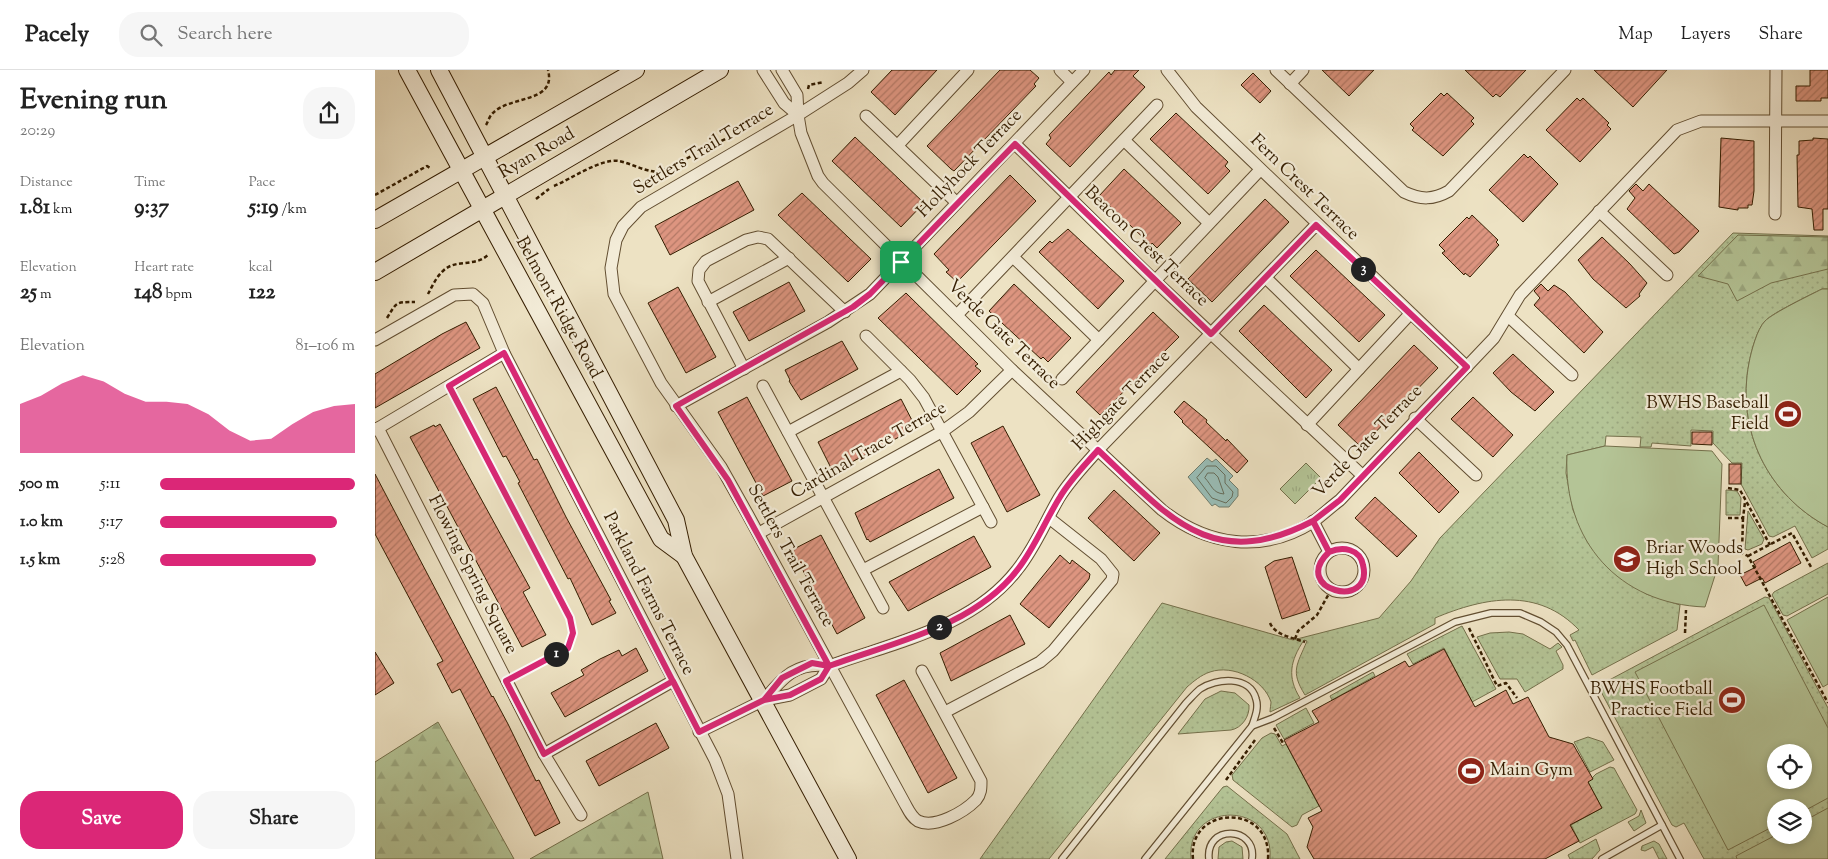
<!DOCTYPE html>
<html lang="en">
<head>
<meta charset="utf-8">
<style>
	:root { --surface:#fff; --page:#f6f6f6; --text:#222; --muted:#767676; --line:#e0e0e0; --accent:#db2777 }
	body { margin:0; font-family:"Sorts Mill Goudy",serif; background:var(--page); color:var(--text); height:100vh; display:flex; flex-direction:column; font-size:19px; white-space:nowrap }
	* { box-sizing:border-box; margin:0 }
	p { font-size:16px; color:var(--muted) }
	.icon { flex:none; width:28px; height:28px; fill:none; stroke:currentColor; stroke-width:2; stroke-linecap:round; stroke-linejoin:round }
	.map { position:relative; flex:1; overflow:hidden }
	.details { display:flex; flex-direction:column; background:var(--surface); width:375px }
	.details>* { flex:none }
	.controls { position:absolute; left:1392px; top:674px; display:grid; gap:10px }
	.controls a { display:grid; place-items:center; width:45px; height:45px; border-radius:50%; background:var(--surface); box-shadow:0 2px 8px #0003; font-size:25px }
	.pin { position:absolute; display:grid; place-items:center; width:42px; height:42px; color:#fff; margin:-21px; border-radius:10px; box-shadow:0 2px 8px #0006 }
	.km { position:absolute; width:25px; height:25px; margin:-12px; border-radius:50%; background:#222; color:#fff; font-size:14px; line-height:25px; text-align:center }
	.round { display:grid; place-items:center; flex:none; width:52px; height:52px; border-radius:20px; background:var(--page) }
	.overview { display:flex; align-items:center; justify-content:space-between; height:85px; padding:0 20px }
	h1 { font-size:28px; font-weight:700; line-height:38px }
	.stats { display:grid; grid-template-columns:repeat(3,1fr); gap:8px; height:85px; padding:5px 20px }
	.stats div { display:grid; align-content:center }
	.stats b { font-size:21px; font-weight:700 }
	.stats small { font-size:14px; font-weight:400 }
	.stats p { font-size:14px }
	.chart { height:140px; padding:10px 20px }
	.chart p { display:flex; justify-content:space-between }
	.chart svg { width:100%; height:90px; margin-top:5px; fill:var(--accent); opacity:.7 }
	.cta { display:flex; gap:10px; margin-top:auto; padding:10px 20px }
	.cta a { flex:1; height:58px; border-radius:20px; background:var(--accent); color:#fff; font-size:20px; font-weight:700; line-height:58px; text-align:center }
	.cta a+a { background:var(--page); color:var(--text) }
	ul { padding:0 20px; list-style:none; font-size:16px }
	li { display:grid; grid-template-columns:80px 60px 1fr; align-items:center; height:38px }
	li i { height:12px; border-radius:6px; background:var(--accent) }
	header { display:flex; align-items:center; gap:30px; box-sizing:border-box; height:70px; padding:0 25px; background:var(--surface); border-bottom:1px solid var(--line) }
	header strong { font-size:24px }
	nav { display:flex; gap:28px; margin-inline-start:auto; font-size:18px }
	.search { width:350px; height:45px; background:var(--page); display:flex; align-items:center; gap:12px; box-sizing:border-box; padding:0 18px; border-radius:20px; color:var(--muted); font-size:19px }
	main { display:flex; flex:1; min-height:0 }
	.map>svg:first-child { display:block }
	.grass { fill:url(#grass-dots); stroke:#74704b; fill-rule:evenodd }
	.forest { fill:url(#forest-firs); stroke:#74704b }
	.park { fill:url(#park-tufts); stroke:#74704b }
	.pitch { fill:#b4c496; stroke:#74704b; fill-rule:evenodd }
	.water { fill:#99bdb6; stroke:#717d6d }
	.lines { fill:none; stroke-linecap:round; stroke-linejoin:round }
	.shore { stroke:#666d5b; stroke-width:1 }
	.building { fill:url(#building-hatch); stroke:#341d00 }
	.lane-casing { stroke:#624e31; stroke-width:8 }
	.street-casing { stroke:#624e31; stroke-width:13 }
	.secondary-casing { stroke:#341d00; stroke-width:18 }
	.path { stroke:#341d00; stroke-width:2.5; stroke-dasharray:4 2.5; stroke-linecap:butt }
	.lane { stroke:#f3ecd8; stroke-width:5.5 }
	.street { stroke:#f3ecd8; stroke-width:11 }
	.secondary { stroke:#f3ecd8; stroke-width:16 }
	.route-casing { stroke:#fff; stroke-width:10 }
	.route { stroke:#db2777; stroke-width:6 }
	.labels { text-anchor:middle; dominant-baseline:central; stroke-width:4.5; stroke-linejoin:round; paint-order:stroke }
	.street-label { font-size:18px; fill:#341d00; stroke:#f3ecd8 }
	.poi-label { font-size:18px; fill:#341d00; stroke:#f3ecd8; text-anchor:end }
</style>
</head>
<body>
<header>
<strong>Pacely</strong>
<div class="search"><svg class="icon" aria-label="search" viewBox="0 0 24 24"><circle cx="10" cy="10" r="6"/><path d="M15 15l6 6"/></svg>Search here</div>
<nav><a>Map</a><a>Layers</a><a>Share</a></nav>
</header>
<main>
<section class="details">
<div class="overview"><div><h1>Evening run</h1><p>20:29</p></div><a class="round"><svg class="icon" aria-label="share" viewBox="0 0 24 24"><path d="M12 15V3M7 8l5-5 5 5M5 13v7h14v-7"/></svg></a></div>
<div class="stats">
<div><p>Distance</p><b>1.81<small> km</small></b></div>
<div><p>Time</p><b>9:37</b></div>
<div><p>Pace</p><b>5:19<small> /km</small></b></div>
</div>
<div class="stats">
<div><p>Elevation</p><b>25<small> m</small></b></div>
<div><p>Heart rate</p><b>148<small> bpm</small></b></div>
<div><p>kcal</p><b>122</b></div>
</div>
<div class="chart"><p><span>Elevation</span>81–106 m</p>
<svg viewBox="0 0 160 44" preserveAspectRatio="none"><path d="M0 44V20L10 16L20 10L30 6L40 9L50 15L60 19L70 19L80 20L90 25L100 33L110 38L120 37L130 30L140 24L150 21L160 20V44z"/></svg>
</div>
<ul>
<li><b>500 m</b>5:11<i style="width:100%"></i></li>
<li><b>1.0 km</b>5:17<i style="width:91%"></i></li>
<li><b>1.5 km</b>5:28<i style="width:80%"></i></li>
</ul>
<div class="cta"><a>Save</a><a>Share</a></div>
</section>
<div class="map">
<svg width="1453" height="789" viewBox="0 0 1453 789">
	<defs>
		<pattern id="grass-dots" width="8" height="8" patternUnits="userSpaceOnUse" patternTransform="scale(1.25)"><rect width="8" height="8" fill="#b4c496"/><path d="M2 2h.1M6 6h.1" fill="none" stroke="#9ba880" stroke-width="1.8" stroke-linecap="round"/></pattern>
		<pattern id="forest-firs" width="22" height="20" patternUnits="userSpaceOnUse" patternTransform="scale(1.25)"><rect width="22" height="20" fill="#b4c496"/><path d="M5 1l3.5 6h-7zM16 11l3.5 6h-7z" fill="#9ba880"/></pattern>
		<pattern id="park-tufts" width="24" height="20" patternUnits="userSpaceOnUse" patternTransform="scale(1.25)"><rect width="24" height="20" fill="#b4c496"/><path d="M3 7l-1-3M5 7V3M7 7l1-3M15 17l-1-3M17 17v-4M19 17l1-3" fill="none" stroke="#9ba880"/></pattern>
		<pattern id="building-hatch" width="6" height="6" patternUnits="userSpaceOnUse" patternTransform="scale(1.25)"><rect width="6" height="6" fill="#dd9580"/><path d="M-1 1l2-2M0 6l6-6M5 7l2-2" fill="none" stroke="#b47966"/></pattern>
	</defs>
	<rect width="100%" height="100%" fill="#ede2c3"/>
	<filter id="stains"><feTurbulence type="fractalNoise" baseFrequency=".004" numOctaves="4"/><feColorMatrix values="0 0 0 0 .2 0 0 0 0 .09 0 0 0 0 .02 0 0 0 .5 -.17"/></filter>
	<radialGradient id="worn" r=".72"><stop offset=".6" stop-color="#630" stop-opacity="0"/><stop offset="1" stop-color="#630" stop-opacity=".3"/></radialGradient>
	<g class="grass">
		<path d="M1358 163 1453 166V219H1447C1435 225 1397 243 1390 251 1382 259 1376 282 1374 293 1361 361 1393 425 1453 457V479L1437 488 1420 456 1398 467 1394 466 1366 414 1367 393H1357L1338 373V361L1316 360V376L1277 373 1276 377H1265L1266 367 1231 366 1230 376 1192 385 1191 403 1198 440 1213 473 1271 524 1305 535 1302 560 1217 605 1200 570 1198 571 1195 565 1204 560C1163 517 1110 527 1060 548V554L930 625C915 601 922 595 932 571L929 570C915 591 912 607 925 628L895 642C895 639 896 634 896 632 889 610 858 594 835 602 826 605 819 611 812 617L674 789H605L787 533 918 570 1004 548 1036 511 1065 468Z"/>
		<path d="M1351 420 1362 421 1366 428 1365 445H1351Z"/>
		<path d="M1373 441 1389 469 1387 474 1373 480 1370 479Z"/>
		<path d="M1453 493V524L1412 546 1408 545 1397 525 1399 522Z"/>
		<path d="M1390 527 1394 528 1453 638V789H1329L1309 753 1301 757 1297 755 1223 616ZM1401 682H1429V710H1401ZM1401 738H1429V765H1401Z"/>
		<path d="M1087 556 1121 619 1097 632 1069 578 1038 594 1032 584Z"/>
		<path d="M1134 562 1148 564 1175 579 1183 573 1187 577 1181 581 1188 595V599L1150 622 1142 609H1125L1102 567 1115 563Z"/>
		<path d="M998 602 1000 606 957 630 955 626Z"/>
		<path d="M846 621 860 623 874 635C875 646 867 658 856 660L803 664 830 629Z"/>
		<path d="M931 638 939 653 909 669 901 655Z"/>
		<path d="M896 663 900 664 907 676 911 674 944 736 927 745 922 755 917 757 858 710 857 705 887 668Z"/>
		<path d="M1213 667 1228 672 1239 690 1215 702 1199 672Z"/>
		<path d="M1235 697 1239 698 1262 740 1260 744 1205 773 1196 755 1227 738 1213 712 1221 704Z"/>
		<path d="M852 716 912 764 925 789H895C900 730 810 731 816 789H790L848 717Z"/>
		<path d="M1266 740 1271 753 1259 761 1253 752 1264 746Z"/>
		<path d="M1221 769 1225 780 1217 789H1195L1193 785Z"/>
		<path d="M857 771 867 777 868 789H843L844 777 851 772Z"/>
		<path d="M1279 771 1284 774 1292 789H1284L1278 777 1270 781 1266 780 1267 776Z"/>
	</g>
	<g class="forest">
		<path d="M1363 165 1453 167V199L1396 213 1362 231 1353 214 1323 206Z"/>
		<path d="M63 652 139 789H0V692Z"/>
		<path d="M273 722 288 789H155Z"/>
	</g>
	<path class="park" d="M931 393 946 408 920 434 905 419Z"/>
	<g class="pitch">
		<path d="M1447 219H1453V457C1393 425 1361 361 1374 293 1376 282 1382 259 1390 251 1398 243 1435 225 1447 219Z"/>
		<path d="M1230 376 1337 381 1347 394 1343 496 1330 537C1244 534 1188 471 1192 385Z"/>
		<path d="M1453 527V614L1448 617 1412 550Z"/>
		<path d="M1389 535 1453 658V728L1429 741V738H1401V755L1353 780 1260 602ZM1401 682H1429V710H1401Z"/>
		<path d="M1453 738V789H1362L1361 786 1401 765H1429V751Z"/>
	</g>
	<path class="water" d="M832 388 837 392 841 389 858 406 854 410 863 419V426L854 437H844L840 434 837 436 813 407Z"/>
	<g class="lines">
		<g class="shore">
			<path d="M832 396H841L850 405V413L858 422 857 427 851 433 837 428 822 408Z"/>
			<path d="M833 403H839L843 407 849 424C837 423 837 415 830 408Z"/>
		</g>
	</g>
	<g class="building">
		<path d="M517 0H562L520 45 496 22Z"/>
		<path d="M625 0H655L664 8 659 14 661 16 607 72 579 101 576 99 552 76Z"/>
		<path d="M740 0H764L758 6 770 17 695 97 671 74 676 68 674 65 734 2 736 5Z"/>
		<path d="M947 0H999L974 26Z"/>
		<path d="M1090 0H1151L1125 27 1121 24 1118 27Z"/>
		<path d="M1219 0H1292L1258 37Z"/>
		<path d="M1435 0H1453V28H1446V31H1421V16H1435Z"/>
		<path d="M878 3 896 21 885 33 866 15Z"/>
		<path d="M1066 23 1069 26 1072 23 1099 48 1096 51 1099 54 1068 86 1037 60 1039 58 1035 54Z"/>
		<path d="M1202 28 1205 31 1208 28 1234 53 1232 55 1236 59 1205 92 1171 60Z"/>
		<path d="M801 43 853 92 850 96 855 101 833 124 775 69Z"/>
		<path d="M480 67 549 133 526 157 457 91Z"/>
		<path d="M1346 68 1379 71V121L1377 135H1373V138H1363V140L1344 137Z"/>
		<path d="M1438 68 1453 69V139H1448V160H1439L1437 139 1423 137 1422 85H1424V71L1438 70Z"/>
		<path d="M1149 84 1153 88 1155 86 1183 114 1148 152 1114 120Z"/>
		<path d="M749 99 806 153 782 178 777 173 776 175 724 126Z"/>
		<path d="M635 105 661 131 582 212 571 202 574 200 559 184Z"/>
		<path d="M363 111 379 140 295 185 280 156Z"/>
		<path d="M1261 114 1268 121 1274 114 1324 161 1304 182 1299 184 1252 139 1260 128 1254 121Z"/>
		<path d="M427 123 496 189 473 212 403 145Z"/>
		<path d="M890 129 914 152 837 232 813 209Z"/>
		<path d="M1097 145 1123 170 1121 172 1124 175 1095 207 1090 203 1089 205 1067 183 1070 181 1064 175 1092 147 1094 149Z"/>
		<path d="M693 159 749 211 723 239 664 182 675 171 677 173Z"/>
		<path d="M1227 167 1255 194 1272 213 1264 224 1265 226 1251 238 1218 209 1203 190Z"/>
		<path d="M941 180 1010 245 984 272 915 206Z"/>
		<path d="M414 212 430 241 374 271 358 242Z"/>
		<path d="M639 214 696 268 673 292 668 287 666 289 614 241Z"/>
		<path d="M1166 214 1173 221 1179 215 1190 222 1228 262 1209 283 1159 235 1165 228 1159 221Z"/>
		<path d="M303 217 341 287 311 303 273 233Z"/>
		<path d="M531 223 603 294 600 296 606 301 582 325 503 248Z"/>
		<path d="M889 235 957 300 931 328 864 261Z"/>
		<path d="M778 242 804 267 725 345 701 322Z"/>
		<path d="M91 252 105 278 0 338V304L67 264Z"/>
		<path d="M467 271 483 299 426 330 414 311 415 310 410 300Z"/>
		<path d="M1039 275 1063 298 986 377 963 355Z"/>
		<path d="M1138 284 1179 322 1160 341 1136 322 1118 303Z"/>
		<path d="M121 317 159 390 162 389 191 447 236 530 234 531 241 543 217 555 195 508 193 509 143 413 145 412 131 386 128 387 98 329Z"/>
		<path d="M372 327 417 411 388 426 343 342Z"/>
		<path d="M1098 327 1138 365 1118 387 1076 349Z"/>
		<path d="M526 329 541 358 458 402 443 372Z"/>
		<path d="M809 331 832 350 831 352 851 371 852 369 873 391 862 403 807 352 808 351 799 342Z"/>
		<path d="M65 354 155 518 148 522 171 565 147 577 35 367 59 355 60 357Z"/>
		<path d="M628 356 665 425 632 442 596 373Z"/>
		<path d="M1317 362H1337V375L1317 374Z"/>
		<path d="M1044 382 1084 422 1064 443 1024 403Z"/>
		<rect x="1354" y="394" width="12" height="20"/>
		<path d="M564 399 579 428 495 472 493 469 492 470 480 443Z"/>
		<path d="M0 404 117 627 118 626 133 654 161 711 164 710 185 753 160 766 85 619 77 623 62 594 68 591 0 464Z"/>
		<path d="M739 420 785 463 759 491 713 448Z"/>
		<path d="M1000 427 1042 466 1022 487 980 448Z"/>
		<path d="M446 465 490 548 462 564 417 480Z"/>
		<path d="M599 466 616 497 533 541 514 512Z"/>
		<path d="M1415 472 1426 493 1390 513 1387 508 1371 516 1365 505 1381 497 1378 492Z"/>
		<path d="M685 485 695 494 697 490 715 504 714 509 674 558 645 534Z"/>
		<path d="M917 487 935 540 907 549 890 497 899 491Z"/>
		<path d="M635 545 650 574 576 611 565 583Z"/>
		<path d="M261 578 273 601 190 647 176 623 209 605 206 600 225 589 244 580 247 586Z"/>
		<path d="M1069 579 1100 637 1131 620 1138 634 1153 627 1174 667 1198 674 1218 709 1213 712 1227 738 1195 755 1204 771 1170 789H939L932 777 938 757 933 748 947 741 909 670 944 652 937 641 1030 591 1034 597Z"/>
		<path d="M0 582 19 613 0 625Z"/>
		<path d="M529 610 582 708 553 723 501 625Z"/>
		<path d="M281 653 294 678 224 716 211 691Z"/>
	</g>
	<g class="lines">
		<defs>
			<g id="lane">
				<path d="M74 316 195 548 198 563 193 578 131 611"/>
				<path d="M877 656 898 648 1080 552 1116 543H1145L1166 552 1181 562 1192 575 1305 789"/>
				<path d="M687 789 811 633C815 629 820 623 825 619 841 608 875 605 881 629 884 638 880 647 877 656L770 789"/>
				<path d="M834 789C830 754 882 756 877 789"/>
				<path d="M1227 789 1287 755"/>
			</g>
			<g id="street">
				<path d="M388 0 409 33 423 45"/>
				<path d="M407 0 422 25 423 45 426 63 443 106 448 113 637 300 787 440C833 476 887 484 938 452 947 445 956 437 965 430L1119 268 1145 225 1302 60 1326 51H1453"/>
				<path d="M488 0 473 13 423 45 266 137 248 156 241 170 236 198 239 224 286 313 346 397 373 445 529 732C533 739 536 747 543 751 560 759 589 742 601 730 606 724 606 719 606 711L547 601"/>
				<path d="M685 0 697 12"/>
				<path d="M792 0 821 37 1092 297"/>
				<path d="M901 0 1029 122C1046 130 1058 130 1074 121L1190 0"/>
				<path d="M915 14 928 0"/>
				<path d="M491 46 582 133"/>
				<path d="M749 70 834 153"/>
				<path d="M640 74 780 211 988 406"/>
				<path d="M523 75 593 0"/>
				<path d="M1224 141 1292 205"/>
				<path d="M1400 144 1401 0"/>
				<path d="M638 187 724 270"/>
				<path d="M891 208 984 299"/>
				<path d="M333 232 414 188"/>
				<path d="M582 245 782 35"/>
				<path d="M1133 246 1197 305"/>
				<path d="M491 266 535 310 549 328 616 452"/>
				<path d="M0 270 79 225 98 224 108 233 129 283 340 690 353 724 362 789"/>
				<path d="M369 299 323 211 324 200 331 191 371 170 383 167 393 169 470 242"/>
				<path d="M687 309 885 100"/>
				<path d="M388 316 508 538"/>
				<path d="M301 336 453 252 495 224 709 0"/>
				<path d="M1040 348 1101 405"/>
				<path d="M932 355 1035 244"/>
				<path d="M3 358 169 684 206 745"/>
				<path d="M0 360 129 283"/>
				<path d="M413 362 526 301"/>
				<path d="M938 451 954 482"/>
				<path d="M384 463 568 361 594 342 637 300"/>
				<circle cx="967" cy="500" r="22"/>
				<path d="M488 500 608 437"/>
				<path d="M389 630C408 607 422 591 454 596 520 572 597 558 642 500 660 478 670 452 684 428 695 410 710 395 723 380L941 155"/>
				<path d="M570 642 665 592 678 581 737 510 738 504 726 489 674 448"/>
				<path d="M324 662 389 630 415 625 446 609 454 596"/>
				<path d="M169 684 298 611"/>
			</g>
			<g id="secondary">
				<path d="M32 0 286 469 309 486"/>
				<path d="M64 0 301 450 309 486 473 789"/>
				<path d="M0 150 261 0"/>
				<path d="M0 202 345 0"/>
			</g>
		</defs>
		<use href="#lane" class="lane-casing"/>
		<use href="#street" class="street-casing"/>
		<use href="#secondary" class="secondary-casing"/>
		<g class="path">
			<path d="M433 19 434 15 449 12"/>
			<path d="M111 55C113 52 114 47 117 44 133 25 182 34 173 0"/>
			<path d="M179 116C196 109 226 88 244 91 258 94 270 102 285 102L382 53"/>
			<path d="M0 125 52 96 55 98"/>
			<path d="M161 129 174 119"/>
			<path d="M53 224C57 217 61 207 68 201 81 188 100 198 114 184"/>
			<path d="M12 248C22 232 20 232 40 232"/>
			<path d="M1353 418 1365 420 1395 475"/>
			<path d="M1353 448H1368L1370 432"/>
			<path d="M1368 448 1367 483 1373 486 1453 633"/>
			<path d="M1373 486 1417 463 1436 497"/>
			<path d="M895 553C900 565 918 568 930 572"/>
			<path d="M1094 558 1122 616 1131 613 1142 628"/>
			<path d="M1310 563 1311 540"/>
			<path d="M920 569 923 561 942 545 956 520"/>
			<path d="M899 658 908 673"/>
			<path d="M851 710 880 670"/>
			<path d="M818 789C812 735 897 732 893 789"/>
		</g>
		<use href="#lane" class="lane"/>
		<use href="#street" class="street"/>
		<use href="#secondary" class="secondary"/>
	</g>
	<g class="lines">
		<defs>
			<path id="route" d="M526 192 495 224 478 237 301 336 353 410 454 596 446 609 415 625 389 630 324 662 298 611 169 684 131 611 193 578 198 563 195 548 74 316 129 283 324 662 389 630 407 608 437 593 454 596C519 572 599 557 643 499 660 477 670 451 685 427 695 410 710 395 723 380 793 446 836 504 938 451L954 482C914 520 999 541 988 495 985 479 968 476 954 482L938 451 965 430 1092 297 941 155 836 264 640 74 526 192"/>
		</defs>
		<use href="#route" class="route-casing"/>
		<use href="#route" class="route"/>
	</g>
	<defs>
		<symbol id="stadium-disc" viewBox="-11 -11 22 22"><circle r="9.5" fill="#8f2418" stroke="#f3ecd8"/><path d="M0-5a6.5 5 0 1 0 0 10a6.5 5 0 1 0 0-10ZM-3.5-1.8h7v3.6h-7Z" fill="#fff"/></symbol>
		<symbol id="school-disc" viewBox="-11 -11 22 22"><circle r="9.5" fill="#8f2418" stroke="#f3ecd8"/><path d="M0-5L7-2L0 1L-7-2ZM-4 1L0 2.5L4 1V4Q0 6-4 4Z" fill="#fff"/></symbol>
	</defs>
	<g fill-rule="evenodd">
		<use href="#stadium-disc" x="1397" y="328" width="32" height="32"/>
		<use href="#school-disc" x="1236" y="473" width="32" height="32"/>
		<use href="#stadium-disc" x="1341" y="614" width="32" height="32"/>
		<use href="#stadium-disc" x="1080" y="685" width="32" height="32"/>
	</g>
	<g class="labels">
		<g class="street-label">
			<text transform="translate(329 80) rotate(-31)">Settlers Trail Terrace</text>
			<text transform="translate(162 84) rotate(-30)">Ryan Road</text>
			<text transform="translate(595 94) rotate(-46)">Hollyhock Terrace</text>
			<text transform="translate(929 118) rotate(44)">Fern Crest Terrace</text>
			<text transform="translate(771 177) rotate(44)">Beacon Crest Terrace</text>
			<text transform="translate(183 238) rotate(61)">Belmont Ridge Road</text>
			<text transform="translate(628 265) rotate(44)">Verde Gate Terrace</text>
			<text transform="translate(747 331) rotate(-46)">Highgate Terrace</text>
			<text transform="translate(993 372) rotate(-46)">Verde Gate Terrace</text>
			<text transform="translate(494 381) rotate(-30)">Cardinal Trace Terrace</text>
			<text transform="translate(415 486) rotate(61)">Settlers Trail Terrace</text>
			<text transform="translate(97 505) rotate(63)">Flowing Spring Square</text>
			<text transform="translate(273 524) rotate(63)">Parkland Farms Terrace</text>
		</g>
		<g class="poi-label">
			<text x="1394" y="334">BWHS Baseball<tspan x="1394" dy="21">Field</tspan></text>
			<text x="1271" y="479" text-anchor="start">Briar Woods<tspan x="1271" dy="21">High School</tspan></text>
			<text x="1338" y="620">BWHS Football<tspan x="1338" dy="21">Practice Field</tspan></text>
			<text x="1115" y="701" text-anchor="start">Main Gym</text>
		</g>
	</g>
	<rect width="100%" height="100%" filter="url(#stains)"/>
	<rect width="100%" height="100%" fill="url(#worn)"/>
</svg>
<div class="controls">
<a><svg class="icon" aria-label="locate" viewBox="0 0 24 24"><circle cx="12" cy="12" r="6"/><path d="M12 2v4M12 18v4M2 12h4M18 12h4"/></svg></a>
<a><svg class="icon" aria-label="layers" viewBox="0 0 24 24"><path d="M12 4l9 5-9 5-9-5zM3 14l9 5 9-5"/></svg></a>
</div>
<div class="pin" style="left:526px;top:192px;background:#1e9e55"><svg class="icon" aria-label="arrive" viewBox="0 0 24 24"><path d="M6 21V4h12l-3 4 3 4H6"/></svg></div>
<b class="km" style="left:181px;top:584px">1</b>
<b class="km" style="left:564px;top:557px">2</b>
<b class="km" style="left:988px;top:199px">3</b>
</div>
</main>
</body>
</html>
